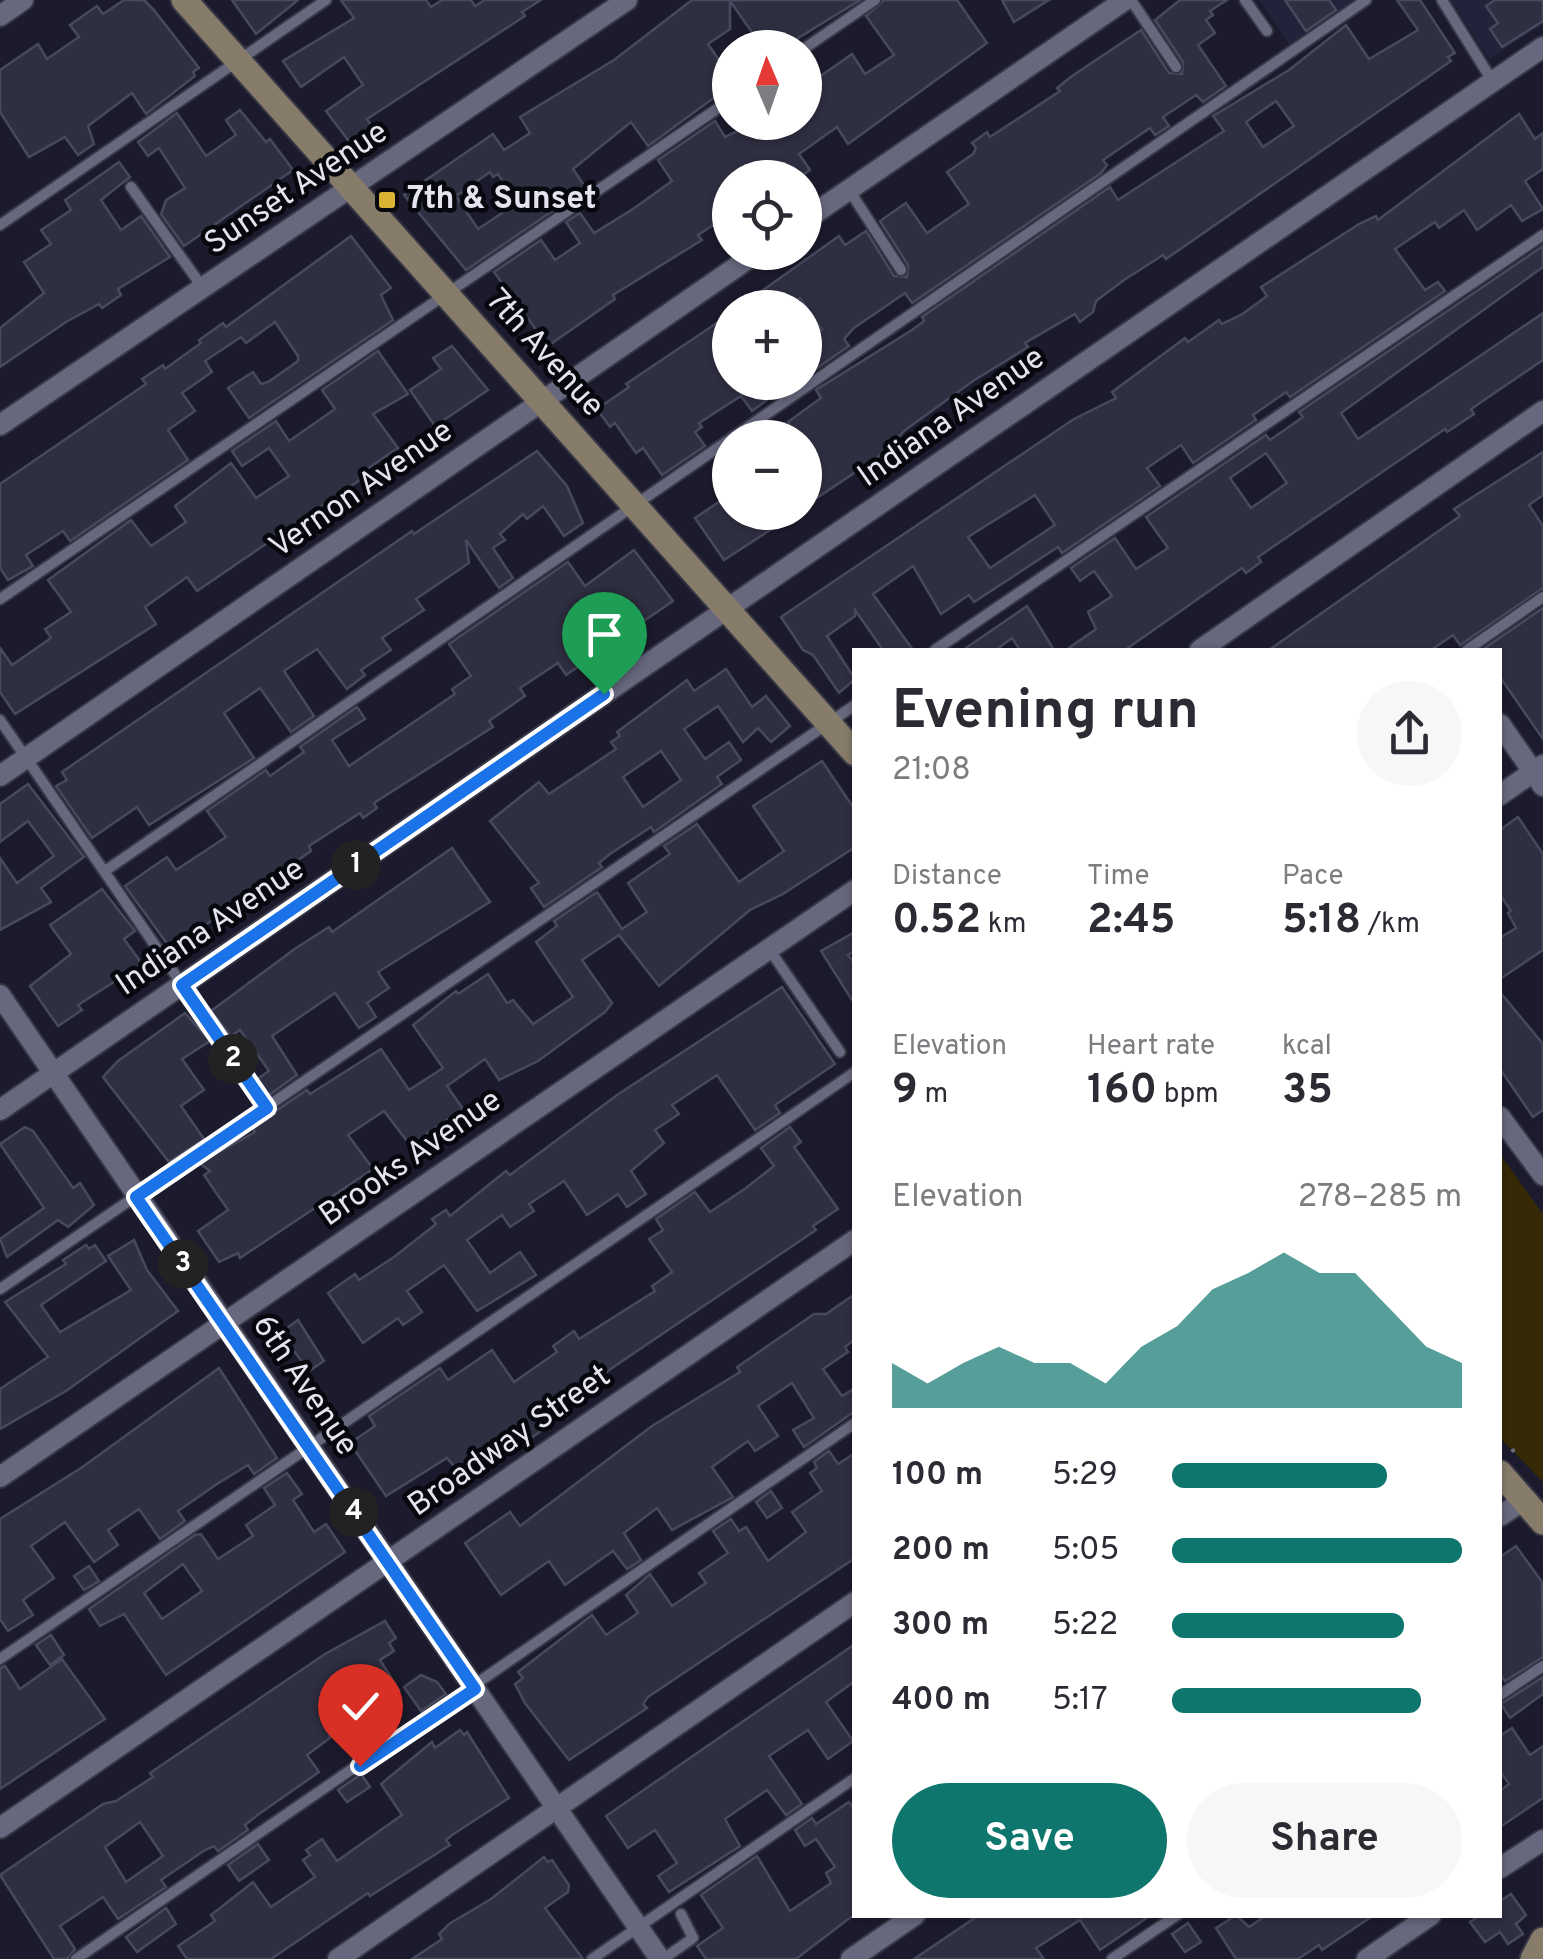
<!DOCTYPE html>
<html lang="en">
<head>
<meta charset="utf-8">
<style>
	:root { --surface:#fff; --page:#f7f7f7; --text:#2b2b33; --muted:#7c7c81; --accent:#0f766e }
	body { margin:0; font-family:Overpass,sans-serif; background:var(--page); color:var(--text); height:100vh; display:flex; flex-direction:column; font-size:38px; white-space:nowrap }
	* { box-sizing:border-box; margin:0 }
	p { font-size:32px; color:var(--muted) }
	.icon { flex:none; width:55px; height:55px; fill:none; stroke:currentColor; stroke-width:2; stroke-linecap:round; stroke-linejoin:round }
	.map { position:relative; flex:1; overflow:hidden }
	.sheet { position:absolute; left:852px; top:648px; width:650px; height:1270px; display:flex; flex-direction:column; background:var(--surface); border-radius:0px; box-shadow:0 2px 8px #0004 }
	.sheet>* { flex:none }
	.needle { width:65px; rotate:358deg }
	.tools { position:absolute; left:712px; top:30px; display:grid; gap:20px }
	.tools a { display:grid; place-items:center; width:110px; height:110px; border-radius:50%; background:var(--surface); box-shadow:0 2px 8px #0004; font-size:50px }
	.pin { position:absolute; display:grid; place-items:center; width:85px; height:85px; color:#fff; margin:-102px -42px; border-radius:50% 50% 50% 0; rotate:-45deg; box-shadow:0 0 10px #0007 }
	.pin .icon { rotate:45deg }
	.km { position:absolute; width:50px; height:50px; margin:-25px; border-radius:50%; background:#222; color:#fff; font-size:28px; line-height:50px; text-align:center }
	.round { display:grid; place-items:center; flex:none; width:105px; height:105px; border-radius:52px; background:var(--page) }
	.head { display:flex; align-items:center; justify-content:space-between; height:170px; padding:0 40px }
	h1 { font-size:55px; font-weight:700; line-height:75px }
	.figures { display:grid; grid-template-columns:repeat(3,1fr); gap:15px; height:170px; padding:10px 40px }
	.figures div { display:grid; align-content:center }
	.figures b { font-size:42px; font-weight:700 }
	.figures small { font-size:28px; font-weight:400 }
	.figures p { font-size:28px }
	.chart { height:280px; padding:20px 40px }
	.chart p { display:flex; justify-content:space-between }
	.chart svg { width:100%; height:180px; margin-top:10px; fill:var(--accent); opacity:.7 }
	.primary-button { display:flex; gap:20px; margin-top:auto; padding:20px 40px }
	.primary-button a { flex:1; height:115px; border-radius:60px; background:var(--accent); color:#fff; font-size:40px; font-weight:700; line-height:115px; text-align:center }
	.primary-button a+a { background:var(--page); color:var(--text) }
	ul { padding:0 40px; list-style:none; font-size:32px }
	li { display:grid; grid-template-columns:160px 120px 1fr; align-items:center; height:75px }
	li i { height:25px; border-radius:12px; background:var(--accent) }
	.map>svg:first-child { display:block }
	.built { fill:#23223b }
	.green { fill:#352906 }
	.building { fill:#2f2f42; stroke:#49495e; stroke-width:2.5; fill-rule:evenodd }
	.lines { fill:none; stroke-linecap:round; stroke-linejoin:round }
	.lane-casing { stroke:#373645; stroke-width:14 }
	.street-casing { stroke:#373645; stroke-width:24 }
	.secondary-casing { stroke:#373645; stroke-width:29 }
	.path { stroke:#6c6c7c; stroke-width:4; stroke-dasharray:10 5; stroke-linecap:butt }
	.lane { stroke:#67687e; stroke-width:10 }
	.street { stroke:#67687e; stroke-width:20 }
	.secondary { stroke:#877c69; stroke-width:25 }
	.route-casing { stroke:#fff; stroke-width:20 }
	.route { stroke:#1a73e8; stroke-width:12 }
	.poi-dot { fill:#dab333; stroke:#07070e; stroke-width:4 }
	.labels { text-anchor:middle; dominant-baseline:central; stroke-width:9; stroke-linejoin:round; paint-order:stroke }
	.street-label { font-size:32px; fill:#e4e4f1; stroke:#07070e }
	.poi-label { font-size:32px; font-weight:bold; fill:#e4e4f1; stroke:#07070e; text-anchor:start }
</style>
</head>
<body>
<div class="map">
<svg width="1543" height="1959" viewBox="0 0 1543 1959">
	<rect width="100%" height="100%" fill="#1b1b2d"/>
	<g class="built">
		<path d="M1259 0H1354L1289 44Z"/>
		<path d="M1451 0H1543V24L1489 59Z"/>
	</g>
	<path class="green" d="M1500 1154 1543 1214V1482L1500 1438Z"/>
	<g class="building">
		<path d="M124 0H144L154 10 199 68 193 72 195 76 146 114 132 93 88 126 94 144 78 155 65 137 29 157 0 112V70L38 44 47 59 79 37 70 25 97 6 103 14Z"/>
		<path d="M232 0H298L256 34Z"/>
		<path d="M341 0H426L431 7 442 0H471L475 6 485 0H541L522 12 525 16 367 119 376 133 354 148 326 111 363 85 344 57 301 87 283 61 354 18Z"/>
		<path d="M692 0H860L782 48H763L730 1V29L708 44 730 76V86L648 146 631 122 573 169 586 188 466 270 404 195 493 134 504 150 530 133 520 117 614 60ZM490 172 493 177 498 174 517 203 478 229 456 196Z"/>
		<path d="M884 0H957L987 43 848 144 837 127 799 154 810 170 799 178H730V214L698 235 702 240 613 295 615 299 548 346 494 272 541 240 555 260 580 243 566 222 580 213 594 233 633 209 672 181 658 160 715 121 725 137 757 122H805V87L852 54 865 74 894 55 866 16Z"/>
		<path d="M1002 0H1049L1014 22Z"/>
		<path d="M1180 0H1227L1210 11 1213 15 1206 20 1215 33 1198 45 1226 86 1203 102 1196 95 1163 117 1169 126 1155 135 1150 128 1103 160 1107 165 1101 173 912 303 905 293 854 328 844 339 849 346 806 376 805 341 822 330 800 298 786 308H738L839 236 845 245 866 231 894 276 907 277 908 265 880 221 906 203 927 233 969 204 947 172 973 154 976 148 972 143 987 132 990 137 1060 91 1057 88 1072 76 1141 30 1169 73 1182 74 1183 62 1155 20Z"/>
		<path d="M1285 0H1329L1336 10 1306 31Z"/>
		<path d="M1397 0H1420L1455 53 1448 57 1451 61 1166 259 1163 255 1124 280 1096 301 1093 312 1080 322 1075 314 1025 343 1028 347 973 381 904 431 884 453 805 506V438H799L788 422 821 398 816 390 912 330 924 321 922 317 1110 187 1118 200 1224 131 1213 116 1289 70 1346 25 1369 59 1418 30ZM1276 101 1294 126 1263 147 1246 122Z"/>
		<path d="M1495 0H1543V21L1502 47 1490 29 1498 23 1486 6Z"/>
		<path d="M240 110 266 142 270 139 293 170 184 246 161 214 166 200 185 188 159 148 148 156 138 142 177 113 206 156 236 135 226 120Z"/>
		<path d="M1519 114 1535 139 1543 133V169L1525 181 1543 209 1522 221 1511 205 1477 230 1464 210 1439 228 1435 222 1395 249 1425 290 1438 282 1445 291 1290 397 1286 392 1253 415 1256 420 1193 463 1181 445 1147 468 1160 486 1062 553 1058 547 974 602 969 595 941 614 913 566 873 594 913 650H883L855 610V616L827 636 855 679 839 693 813 655 803 650 781 617 1074 419 1116 398 1112 392 1185 338 1188 342 1219 320 1222 324 1241 315 1267 296 1261 287 1359 224 1376 216 1378 220ZM1035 495 1055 525 990 568 968 537Z"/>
		<path d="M119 162 130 177 101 200 121 230 141 216 170 257 118 289 121 295 102 308 99 304 66 322 0 367V328L44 293 24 262 51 244 41 230 71 210 65 200Z"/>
		<path d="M351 236 391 288 381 295 393 320 249 418 228 388 253 372 261 384 268 382 298 361V356L275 322 246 343 241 337 205 361 212 372 182 393 195 411 168 430 188 460 70 541 63 531 26 555 33 566 8 580 0 568V484L146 384 142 379 163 365 165 369 201 343 199 340 223 323 226 327Z"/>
		<path d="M1543 246V267L1341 413 1358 439 1543 313V360L1471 409 1474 414 1447 432 1445 429 1258 557 1261 562 1246 573 1242 568 1125 650H1066L1096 629 1088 612 1112 596 1094 571 1080 581 1071 568 1115 538 1136 569 1168 548 1146 517 1266 435 1270 440 1303 417 1299 412ZM1266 453 1287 483 1251 508 1230 478Z"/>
		<path d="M730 314V382H778L764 393 767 400 752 411 741 396 699 423 702 427 695 432 705 446 662 475 643 448 636 453 615 423 610 427 597 409 629 387 626 384Z"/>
		<path d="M452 346 488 390 435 426 410 390 441 369 433 358Z"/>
		<path d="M378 351 408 394 373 414 398 448 364 471 367 475 197 591 187 577 145 607 156 624 15 714 0 692V648L12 665 51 638 45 629 71 612 48 580 131 520 151 546 186 522 175 506 231 463 256 498 289 476 269 448 242 466 232 451 276 421 289 441 335 409 322 390Z"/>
		<path d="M537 451 567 486 583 523 564 536 543 506 527 519 523 514 500 534 505 540 493 548 513 578 499 588 466 540 469 563 416 599 424 610 382 638 391 650 361 670 365 675 347 689 317 649 284 671 314 716 291 732 260 688 224 713 254 758 149 825 137 807 92 838 56 786 67 780 62 772 412 531 414 534Z"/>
		<path d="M1543 452V495L1529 505 1543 526V588L1460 645 1453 635 1431 650H1269L1460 516 1454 509Z"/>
		<path d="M729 495 730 512H798L724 560 695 518Z"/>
		<path d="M634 550 673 601 566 675 558 663 520 688 525 696 489 721 493 727 374 803 377 808 363 818 360 813 309 846 311 851 171 949 125 886 167 857 176 870 226 837 207 811 266 770 270 776 304 752 300 747 357 707 365 719 332 740 349 766 455 694 452 689 471 676 449 644 568 562 585 586Z"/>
		<path d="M1027 606 1054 650H1020L1012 638 996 650H963Z"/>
		<path d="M1543 608V739L1500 677V650H1482Z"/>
		<path d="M726 669 752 707 766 696 790 726 771 742 758 728 743 742 718 706 684 729 705 759 729 742 741 760 717 777 722 784 654 832 651 827 610 854 599 863 602 867 544 907 531 888 539 883 490 821 539 782 549 794 616 749 611 742 620 736 617 732 687 680 694 691ZM661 751 681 780 643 807 623 777Z"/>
		<path d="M822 761 855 810V847L783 894 750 910 659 986 619 935 582 960 612 1003 605 1012 538 1061 499 1080 485 1059 447 1086 463 1109 410 1145 384 1111 348 1135 373 1169 240 1258 238 1253 219 1262 198 1231 228 1210 204 1175 210 1171 199 1163 255 1132 252 1127 307 1090 310 1094 381 1049 409 1090 443 1068 413 1025 456 991 458 994 488 974 507 1003 513 1000 533 1024 573 997 536 942 557 926 554 921 597 892 622 929 647 912 628 883 670 854 664 846 697 824 739 882 784 851 753 806Z"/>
		<path d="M28 784 84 857 41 888 51 902 0 930V858L17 883 54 856 28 821 0 842V804Z"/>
		<path d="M1518 817 1543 854V950L1500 979V938L1516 928 1508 913 1511 911 1500 895V830Z"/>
		<path d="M452 848 490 902 378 972 389 988 367 1003 376 1017 359 1028 335 993 272 1036 297 1075 269 1095 257 1079 269 1071 240 1030 231 1036 211 1011 296 948 329 927 332 932Z"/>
		<path d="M102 889 135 931 124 939 142 964 78 1005 82 1010 58 1026 30 986 71 954 50 925Z"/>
		<path d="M855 932V950L848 955 855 964V1005L821 951Z"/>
		<path d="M782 987 835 1064 775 1105 780 1113 755 1130 717 1075 672 1105 679 1114 655 1130 664 1143 631 1171 646 1194 627 1207 618 1194 587 1215 564 1181 529 1204 534 1211 510 1227 502 1215 467 1240 490 1273 520 1252 536 1275 477 1311 444 1265 407 1291 422 1312 403 1325 398 1318 363 1343 328 1293 355 1274 359 1280 394 1257 436 1224 432 1219 446 1210 450 1216 506 1171 510 1175 617 1095Z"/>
		<path d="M1500 992 1543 1044V1110L1533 1117 1500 1069Z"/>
		<path d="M185 1013 210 1041 182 1059 204 1090 181 1106 204 1139 169 1162 103 1077 118 1061Z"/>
		<path d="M25 1127 33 1131 73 1188 80 1183 94 1205 68 1227 58 1220 7 1257 0 1239 44 1208 0 1144Z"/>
		<path d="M790 1127 801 1142 794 1147 838 1209 813 1226 816 1230 541 1416 548 1426 531 1438 527 1432 459 1472 447 1458 386 1496 350 1443 375 1426 369 1416 440 1368 448 1380 492 1350 514 1382 557 1352 553 1346 574 1331 579 1339 655 1291 652 1286 672 1272 649 1239 663 1230 656 1219 695 1192 710 1212 746 1188 774 1166 761 1148Z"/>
		<path d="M134 1240 147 1270 178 1311 66 1391 0 1429V1389L48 1357 5 1302 66 1264 63 1260 86 1245 89 1249 95 1245 106 1261 41 1305 60 1332 131 1290 108 1256Z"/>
		<path d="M855 1294V1339L845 1347 848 1352 823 1369 842 1396 855 1388V1411L804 1447 793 1430 814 1418 792 1383 758 1406 778 1436 755 1451 748 1441 712 1467 733 1497 672 1530 657 1508 624 1533 641 1560 627 1569 613 1551 565 1585 549 1561 501 1595 465 1543 510 1512 520 1526 652 1426 740 1372 737 1367 814 1314H826Z"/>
		<path d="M298 1320 324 1361 309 1371 294 1351 286 1357 273 1338Z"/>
		<path d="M219 1368 277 1458 254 1474 248 1465 217 1484 178 1511 185 1521 160 1539 139 1509 108 1530 118 1545 94 1562 65 1522 31 1546 54 1578 23 1600 33 1615 8 1631 0 1619V1519L81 1468Z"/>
		<path d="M829 1451 838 1464 855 1453V1558L648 1697 643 1704 647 1708 569 1760 525 1703 515 1684 523 1678 518 1672 592 1615 606 1635 638 1613 626 1595 650 1574 672 1606 706 1583 699 1573 728 1553 713 1531 731 1519 739 1531 746 1527 768 1561 806 1532 792 1512 822 1491 810 1473 817 1468 814 1462Z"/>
		<path d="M287 1473 302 1494 293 1500 314 1532 326 1524 345 1552 166 1675 124 1614 100 1626 89 1609 195 1535 201 1534 218 1559 253 1536 246 1525 275 1505 264 1488ZM183 1564 202 1591 162 1619 144 1593Z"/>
		<path d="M771 1491 782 1508 767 1518 756 1502Z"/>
		<path d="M1516 1546 1542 1582 1543 1657 1505 1681 1500 1674V1557Z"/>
		<path d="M89 1566 99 1581 84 1590 74 1576Z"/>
		<path d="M385 1621 396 1638 389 1643 394 1651 380 1660 399 1690 386 1698 380 1690 367 1696 328 1723 330 1738 307 1755 319 1772 259 1814 245 1825 248 1830 218 1851 214 1846 205 1850 161 1880 166 1887 118 1919 103 1897 60 1926 75 1949 67 1959H54L0 1875 103 1804 116 1801 153 1777 150 1773 325 1654ZM140 1822 163 1856 126 1882 105 1847Z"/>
		<path d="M51 1635 64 1655 50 1665 36 1645Z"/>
		<path d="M855 1644V1681L826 1702 853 1741 828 1759 808 1730 769 1756 802 1804 786 1815 767 1790 725 1819 740 1846 669 1892 658 1876 677 1863 655 1830 628 1848 606 1816Z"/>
		<path d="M62 1659 105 1719 0 1789V1668L5 1666 20 1689Z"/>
		<path d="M421 1675 437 1682 446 1694 421 1711 404 1687Z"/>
		<path d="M1543 1677V1694L1510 1718 1501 1704Z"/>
		<path d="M1512 1728 1530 1755 1543 1746V1798L1500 1827V1791L1509 1784 1500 1771V1736Z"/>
		<path d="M460 1730 464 1735 467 1732 509 1798 452 1835 446 1840 450 1845 436 1854 370 1896 368 1893 271 1959H187L178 1946 215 1921 211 1915 253 1882 271 1907 315 1877 303 1860 310 1855 306 1850 322 1839 337 1861 402 1815 381 1784 432 1742 435 1748Z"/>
		<path d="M361 1774 370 1787 347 1802 338 1790Z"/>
		<path d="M849 1802 855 1810V1914L796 1959H706L697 1946 723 1928 701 1895 757 1856 790 1911 831 1883 826 1873 835 1867 816 1839 805 1846 795 1830 812 1818 816 1824Z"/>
		<path d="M258 1844 269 1860 239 1881 228 1865Z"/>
		<path d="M544 1857 548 1862 552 1860 569 1885 568 1892 545 1908 583 1959H412L442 1939 439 1934 449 1924 491 1899Z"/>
		<path d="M1511 1894 1526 1915 1516 1924 1523 1934 1508 1944 1500 1932 1485 1942 1470 1922 1480 1915H1500V1901Z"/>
		<path d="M166 1908 176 1924 137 1952 126 1937Z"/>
		<path d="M979 1915H1151L1100 1950 1080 1920 1036 1948 1044 1959H914Z"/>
		<path d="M1236 1915 1249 1927 1267 1915H1374L1322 1950 1319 1945 1298 1959H1236L1216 1928Z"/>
		<path d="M1188 1923 1201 1942 1185 1952 1172 1934Z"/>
	</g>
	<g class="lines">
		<defs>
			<g id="lane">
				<path d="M1131 0 1176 67"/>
				<path d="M1245 0 1267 31"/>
				<path d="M1442 0 1493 82"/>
				<path d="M805 48 875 0"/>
				<path d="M131 187 203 288"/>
				<path d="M849 190 901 270"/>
				<path d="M0 225 326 0"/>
				<path d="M0 599 730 100"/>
				<path d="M935 650 1543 235"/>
				<path d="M1467 650 1543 597"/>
				<path d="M0 720 267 1108"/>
				<path d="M105 871 1366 0"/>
				<path d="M769 949 840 1052"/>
				<path d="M0 1289 855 705"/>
				<path d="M0 1659 855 1072"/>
				<path d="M1500 1695 1543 1666"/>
				<path d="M76 1959 855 1423"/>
				<path d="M592 1959 855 1778"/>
				<path d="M663 1959 693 1938 681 1914"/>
				<path d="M1112 1959 1177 1915"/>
			</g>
			<g id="street">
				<path d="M0 16 23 0"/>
				<path d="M805 220 1125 0"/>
				<path d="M0 425 627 0"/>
				<path d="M1200 650 1543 411"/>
				<path d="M1500 724 1543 786"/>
				<path d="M0 776 758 252"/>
				<path d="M1500 795 1543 765"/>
				<path d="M0 995 660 1959"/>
				<path d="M0 1110 1543 47"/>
				<path d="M1500 1117 1543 1175"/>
				<path d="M0 1477 855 890"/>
				<path d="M1500 1516 1524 1500"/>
				<path d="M0 1828 855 1240"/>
				<path d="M1500 1868 1543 1840"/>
				<path d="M338 1959 855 1602"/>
				<path d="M851 1959 915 1915"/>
				<path d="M1367 1959 1431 1915"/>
			</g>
			<g id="secondary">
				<path d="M184 0 855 753"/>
				<path d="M1500 1473 1543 1522"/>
				<path d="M1533 1959 1543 1940"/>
			</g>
		</defs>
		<use href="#lane" class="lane-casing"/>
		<use href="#street" class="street-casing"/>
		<use href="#secondary" class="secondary-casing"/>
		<path class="path" d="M1512 1449 1514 1452"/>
		<use href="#lane" class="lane"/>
		<use href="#street" class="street"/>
		<use href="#secondary" class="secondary"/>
	</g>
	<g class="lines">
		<defs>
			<path id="route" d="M360 1766 475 1689 136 1197 267 1108 182 985 604 694"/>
		</defs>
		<use href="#route" class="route-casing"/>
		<use href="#route" class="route"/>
	</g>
	<rect class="poi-dot" x="377" y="190" width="20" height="20" rx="5"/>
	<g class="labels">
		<g class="street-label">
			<text transform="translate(297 189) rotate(-34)">Sunset Avenue</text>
			<text transform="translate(544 354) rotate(48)">7th Avenue</text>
			<text transform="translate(952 418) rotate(-35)">Indiana Avenue</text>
			<text transform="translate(362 490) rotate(-35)">Vernon Avenue</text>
			<text transform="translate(211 928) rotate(-34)">Indiana Avenue</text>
			<text transform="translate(411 1159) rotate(-35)">Brooks Avenue</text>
			<text transform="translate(304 1386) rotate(56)">6th Avenue</text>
			<text transform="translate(510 1442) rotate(-35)">Broadway Street</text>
		</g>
		<g class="poi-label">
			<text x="407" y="200">7th &amp; Sunset</text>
		</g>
	</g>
</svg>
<div class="tools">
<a><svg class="needle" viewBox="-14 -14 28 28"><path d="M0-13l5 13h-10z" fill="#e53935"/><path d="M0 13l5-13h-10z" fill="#7c7c81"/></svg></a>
<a><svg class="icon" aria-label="locate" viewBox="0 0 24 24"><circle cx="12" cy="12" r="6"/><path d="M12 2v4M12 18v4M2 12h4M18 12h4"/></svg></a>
<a>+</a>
<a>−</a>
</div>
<div class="pin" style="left:604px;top:694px;background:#1e9e55"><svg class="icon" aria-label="arrive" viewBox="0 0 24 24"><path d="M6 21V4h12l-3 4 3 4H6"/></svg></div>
<div class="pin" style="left:360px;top:1766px;background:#d93025"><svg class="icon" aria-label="check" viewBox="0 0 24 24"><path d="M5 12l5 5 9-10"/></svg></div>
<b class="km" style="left:356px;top:865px">1</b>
<b class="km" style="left:233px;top:1059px">2</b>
<b class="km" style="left:183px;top:1264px">3</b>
<b class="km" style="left:354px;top:1512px">4</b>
<section class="sheet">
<div class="head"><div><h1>Evening run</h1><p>21:08</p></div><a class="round"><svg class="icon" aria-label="share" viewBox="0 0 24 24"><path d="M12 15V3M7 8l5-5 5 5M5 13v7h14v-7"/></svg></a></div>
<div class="figures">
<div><p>Distance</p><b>0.52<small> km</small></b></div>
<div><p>Time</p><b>2:45</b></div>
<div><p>Pace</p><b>5:18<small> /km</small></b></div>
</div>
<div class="figures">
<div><p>Elevation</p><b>9<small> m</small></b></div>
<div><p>Heart rate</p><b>160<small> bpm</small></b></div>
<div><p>kcal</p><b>35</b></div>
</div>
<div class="chart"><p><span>Elevation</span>278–285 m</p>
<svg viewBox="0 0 160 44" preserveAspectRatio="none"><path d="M0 44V33L10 38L20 33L30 29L40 33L50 33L60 38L70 29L80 24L90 15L100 11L110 6L120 11L130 11L140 20L150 29L160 33V44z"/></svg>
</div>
<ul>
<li><b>100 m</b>5:29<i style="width:74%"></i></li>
<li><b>200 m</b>5:05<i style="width:100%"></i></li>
<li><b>300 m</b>5:22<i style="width:80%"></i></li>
<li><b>400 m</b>5:17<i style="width:86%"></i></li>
</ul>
<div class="primary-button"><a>Save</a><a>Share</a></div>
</section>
</div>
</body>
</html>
